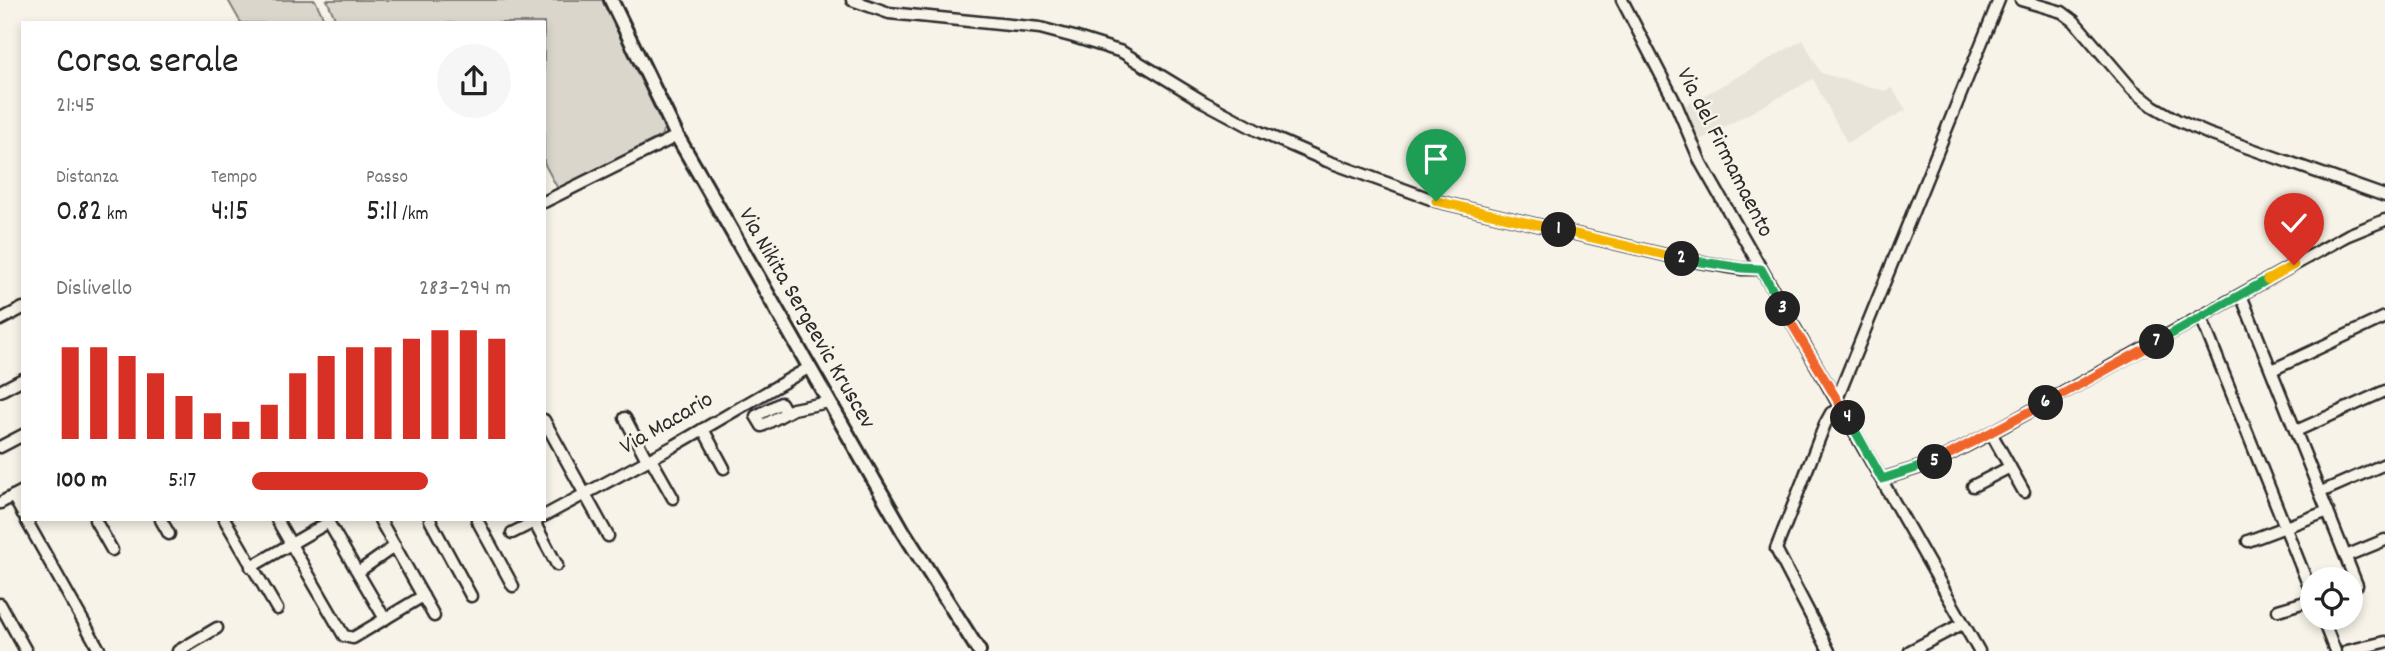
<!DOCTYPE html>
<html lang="it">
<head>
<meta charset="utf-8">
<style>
	:root { --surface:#fff; --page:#f6f6f6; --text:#222; --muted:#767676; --accent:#d93025 }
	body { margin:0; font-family:Dekko,sans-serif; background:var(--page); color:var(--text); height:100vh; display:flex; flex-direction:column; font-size:26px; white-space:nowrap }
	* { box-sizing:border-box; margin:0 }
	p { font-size:23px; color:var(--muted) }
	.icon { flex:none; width:38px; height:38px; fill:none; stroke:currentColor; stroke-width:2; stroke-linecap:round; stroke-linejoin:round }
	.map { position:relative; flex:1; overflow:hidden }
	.sheet { position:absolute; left:21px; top:21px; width:525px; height:500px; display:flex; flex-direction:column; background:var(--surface); border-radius:0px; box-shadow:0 4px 10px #0003 }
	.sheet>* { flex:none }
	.controls { position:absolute; left:2300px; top:567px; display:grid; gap:14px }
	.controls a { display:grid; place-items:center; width:63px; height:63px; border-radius:50%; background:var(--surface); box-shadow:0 4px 10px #0003; font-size:35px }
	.pin { position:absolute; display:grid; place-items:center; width:60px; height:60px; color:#fff; margin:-72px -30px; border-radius:50% 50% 50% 0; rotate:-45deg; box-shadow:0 0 7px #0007 }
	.pin .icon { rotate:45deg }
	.km { position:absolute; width:35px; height:35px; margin:-18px; border-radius:50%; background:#222; color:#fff; font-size:19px; line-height:35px; text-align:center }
	.round { display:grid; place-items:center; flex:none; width:74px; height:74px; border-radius:37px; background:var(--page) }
	.summary { display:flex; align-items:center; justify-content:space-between; height:119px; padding:0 35px }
	h1 { font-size:38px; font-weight:600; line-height:52px }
	.stats { display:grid; grid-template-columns:repeat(3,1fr); gap:10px; height:119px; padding:7px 35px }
	.stats div { display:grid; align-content:center }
	.stats b { font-size:30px; font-weight:600 }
	.stats small { font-size:19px; font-weight:400 }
	.stats p { font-size:19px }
	.chart { height:196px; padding:14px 35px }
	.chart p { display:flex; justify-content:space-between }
	.chart svg { width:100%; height:126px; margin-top:7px; stroke:var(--accent); stroke-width:6 }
	ul { padding:0 35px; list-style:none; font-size:23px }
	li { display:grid; grid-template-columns:112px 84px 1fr; align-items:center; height:52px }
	li i { height:18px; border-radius:9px; background:var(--accent) }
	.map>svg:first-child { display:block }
	.built { fill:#e8e4da }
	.green { fill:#dad6cc; stroke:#82807c; stroke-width:2 }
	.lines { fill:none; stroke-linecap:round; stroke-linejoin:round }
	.minor-casing { stroke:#2b2b2b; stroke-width:15 }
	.major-casing { stroke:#2b2b2b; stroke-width:18 }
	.minor { stroke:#f7f3e8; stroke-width:10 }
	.major { stroke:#f7f3e8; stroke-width:12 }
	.split-1-casing { stroke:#fff; stroke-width:14 }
	.split-2-casing { stroke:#fff; stroke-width:14 }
	.split-3-casing { stroke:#fff; stroke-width:14 }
	.split-4-casing { stroke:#fff; stroke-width:14 }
	.split-5-casing { stroke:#fff; stroke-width:14 }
	.split-6-casing { stroke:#fff; stroke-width:14 }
	.split-7-casing { stroke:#fff; stroke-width:14 }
	.split-8-casing { stroke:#fff; stroke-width:14 }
	.split-9-casing { stroke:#fff; stroke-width:14 }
	.split-1 { stroke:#f5b400; stroke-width:9 }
	.split-2 { stroke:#f5b400; stroke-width:9 }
	.split-3 { stroke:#22a559; stroke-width:9 }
	.split-4 { stroke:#f0652b; stroke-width:9 }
	.split-5 { stroke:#22a559; stroke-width:9 }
	.split-6 { stroke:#f0652b; stroke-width:9 }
	.split-7 { stroke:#f0652b; stroke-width:9 }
	.split-8 { stroke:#22a559; stroke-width:9 }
	.split-9 { stroke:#f5b400; stroke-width:9 }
	.labels { text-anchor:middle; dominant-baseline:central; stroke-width:5; stroke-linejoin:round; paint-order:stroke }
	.street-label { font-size:24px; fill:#2b2b2b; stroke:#f7f3e8 }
</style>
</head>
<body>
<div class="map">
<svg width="2385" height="651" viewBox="0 0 2385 651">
	<rect width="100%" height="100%" fill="#f7f3e8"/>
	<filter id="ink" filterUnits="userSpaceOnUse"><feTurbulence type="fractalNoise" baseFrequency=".0143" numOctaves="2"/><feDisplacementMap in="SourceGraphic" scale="14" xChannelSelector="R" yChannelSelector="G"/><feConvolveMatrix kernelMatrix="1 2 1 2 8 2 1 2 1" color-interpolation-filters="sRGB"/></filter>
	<g filter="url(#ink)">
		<path class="built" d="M1803 40 1821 73 1885 91 1892 88 1906 110 1847 143 1813 79 1700 140 1683 107Z"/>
		<g class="green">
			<path d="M228 0H315L326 23H241Z"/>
			<path d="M327 0H606L666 124 661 136 558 189 544 163V23H337Z"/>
		</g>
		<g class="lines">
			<defs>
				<g id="minor">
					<path d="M852 0 889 13 1040 28 1074 37 1122 52 1204 102 1260 132 1327 161 1436 201 1682 259 1742 269H1761"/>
					<path d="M1622 0 1676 104 1701 163 1979 651"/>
					<path d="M2021 0 2062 12 2074 21 2132 89 2153 106 2177 120 2209 134 2385 196"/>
					<path d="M544 202 677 136"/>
					<path d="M2241 295 2357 585 2350 587"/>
					<path d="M2201 317 2312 594"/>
					<path d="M0 320 23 308"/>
					<path d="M2272 370 2385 317"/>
					<path d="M0 391 23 379"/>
					<path d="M1837 399 1999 0"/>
					<path d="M786 412 781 403 756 416 762 426 793 409 829 402"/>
					<path d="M625 418 647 460"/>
					<path d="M544 420 608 536"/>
					<path d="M703 429 724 468"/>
					<path d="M2296 431 2385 391"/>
					<path d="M1991 433 2024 492"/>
					<path d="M0 447 23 435"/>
					<path d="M651 459 673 498"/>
					<path d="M1882 479 1933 463 1991 433 2348 235 2385 220"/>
					<path d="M1973 486 2010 467"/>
					<path d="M2321 492 2385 464"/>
					<path d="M13 496 23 514"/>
					<path d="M0 503 23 491"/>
					<path d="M544 516 674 446 810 367"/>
					<path d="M26 520 100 651"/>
					<path d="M95 520 112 550"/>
					<path d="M161 520 169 534"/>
					<path d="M225 520 277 609"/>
					<path d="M277 520 344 636 353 638 423 596"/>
					<path d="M327 520 385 619"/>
					<path d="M380 520 434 616"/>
					<path d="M430 520 471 596"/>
					<path d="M477 520 513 586"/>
					<path d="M534 522 557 565"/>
					<path d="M512 533 538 520"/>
					<path d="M2248 541 2328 511"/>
					<path d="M2346 556 2385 540"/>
					<path d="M251 567 329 522"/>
					<path d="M358 572 395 546"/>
					<path d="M0 604 26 651"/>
					<path d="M2278 610 2312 600"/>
					<path d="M2322 618 2335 651"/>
					<path d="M178 651 217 628"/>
					<path d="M1829 651 1776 549 1825 424 1831 413 1842 407"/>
					<path d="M1910 651 1962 624"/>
					<path d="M2347 651 2385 642"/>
				</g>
				<path id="major" d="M611 0 677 136 702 179 903 531 979 651"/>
			</defs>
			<use href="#minor" class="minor-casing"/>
			<use href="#major" class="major-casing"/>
			<use href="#minor" class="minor"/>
			<use href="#major" class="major"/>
		</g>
	</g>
	<g class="lines" filter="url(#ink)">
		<defs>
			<path id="split-1" d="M1436 201 1559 230"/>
			<path id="split-2" d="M1559 230 1682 259"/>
			<path id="split-3" d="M1682 259 1742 268 1761 269 1783 309"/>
			<path id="split-4" d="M1783 309 1848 418"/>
			<path id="split-5" d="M1848 418 1882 479 1935 462"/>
			<path id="split-6" d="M1935 462 2046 403"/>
			<path id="split-7" d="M2046 403 2157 342"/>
			<path id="split-8" d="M2157 342 2267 280"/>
			<path id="split-9" d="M2267 280 2294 265"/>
		</defs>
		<use href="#split-1" class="split-1-casing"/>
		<use href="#split-2" class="split-2-casing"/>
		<use href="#split-3" class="split-3-casing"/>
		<use href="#split-4" class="split-4-casing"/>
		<use href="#split-5" class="split-5-casing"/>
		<use href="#split-6" class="split-6-casing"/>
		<use href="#split-7" class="split-7-casing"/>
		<use href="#split-8" class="split-8-casing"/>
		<use href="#split-9" class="split-9-casing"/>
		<use href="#split-1" class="split-1"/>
		<use href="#split-2" class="split-2"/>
		<use href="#split-3" class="split-3"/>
		<use href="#split-4" class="split-4"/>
		<use href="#split-5" class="split-5"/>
		<use href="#split-6" class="split-6"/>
		<use href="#split-7" class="split-7"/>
		<use href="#split-8" class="split-8"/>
		<use href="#split-9" class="split-9"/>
	</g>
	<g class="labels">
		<g class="street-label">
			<text transform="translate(1724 153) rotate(63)">Via del Firmamaento</text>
			<text transform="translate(806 319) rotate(60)">Via Nikita Sergeevic Kruscev</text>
			<text transform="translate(667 424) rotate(-30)">Via Macario</text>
		</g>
	</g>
</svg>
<div class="controls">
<a><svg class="icon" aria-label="locate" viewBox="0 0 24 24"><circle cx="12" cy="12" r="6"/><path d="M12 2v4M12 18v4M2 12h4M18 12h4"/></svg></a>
</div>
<div class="pin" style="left:1436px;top:201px;background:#1e9e55"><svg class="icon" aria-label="arrive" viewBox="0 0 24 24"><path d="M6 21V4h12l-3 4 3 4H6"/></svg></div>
<div class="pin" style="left:2294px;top:265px;background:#d93025"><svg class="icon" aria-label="check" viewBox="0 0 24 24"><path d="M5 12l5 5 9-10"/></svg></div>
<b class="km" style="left:1559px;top:230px">1</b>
<b class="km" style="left:1682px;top:259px">2</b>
<b class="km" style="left:1783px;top:309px">3</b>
<b class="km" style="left:1848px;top:418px">4</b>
<b class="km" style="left:1935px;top:462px">5</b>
<b class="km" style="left:2046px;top:403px">6</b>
<b class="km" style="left:2157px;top:342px">7</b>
<section class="sheet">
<div class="summary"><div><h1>Corsa serale</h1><p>21:45</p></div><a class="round"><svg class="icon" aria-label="share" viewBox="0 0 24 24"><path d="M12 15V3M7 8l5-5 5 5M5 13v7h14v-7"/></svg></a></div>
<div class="stats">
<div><p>Distanza</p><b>0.82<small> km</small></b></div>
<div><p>Tempo</p><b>4:15</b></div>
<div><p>Passo</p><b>5:11<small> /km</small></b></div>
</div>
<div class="chart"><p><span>Dislivello</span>283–294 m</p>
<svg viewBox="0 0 160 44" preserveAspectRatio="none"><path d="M5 44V12M15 44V12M25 44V15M35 44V21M45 44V29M55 44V35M65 44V38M75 44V32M85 44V21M95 44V15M105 44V12M115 44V12M125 44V9M135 44V6M145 44V6M155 44V9"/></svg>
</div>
<ul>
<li><b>100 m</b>5:17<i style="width:68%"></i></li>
</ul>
</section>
</div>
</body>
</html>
